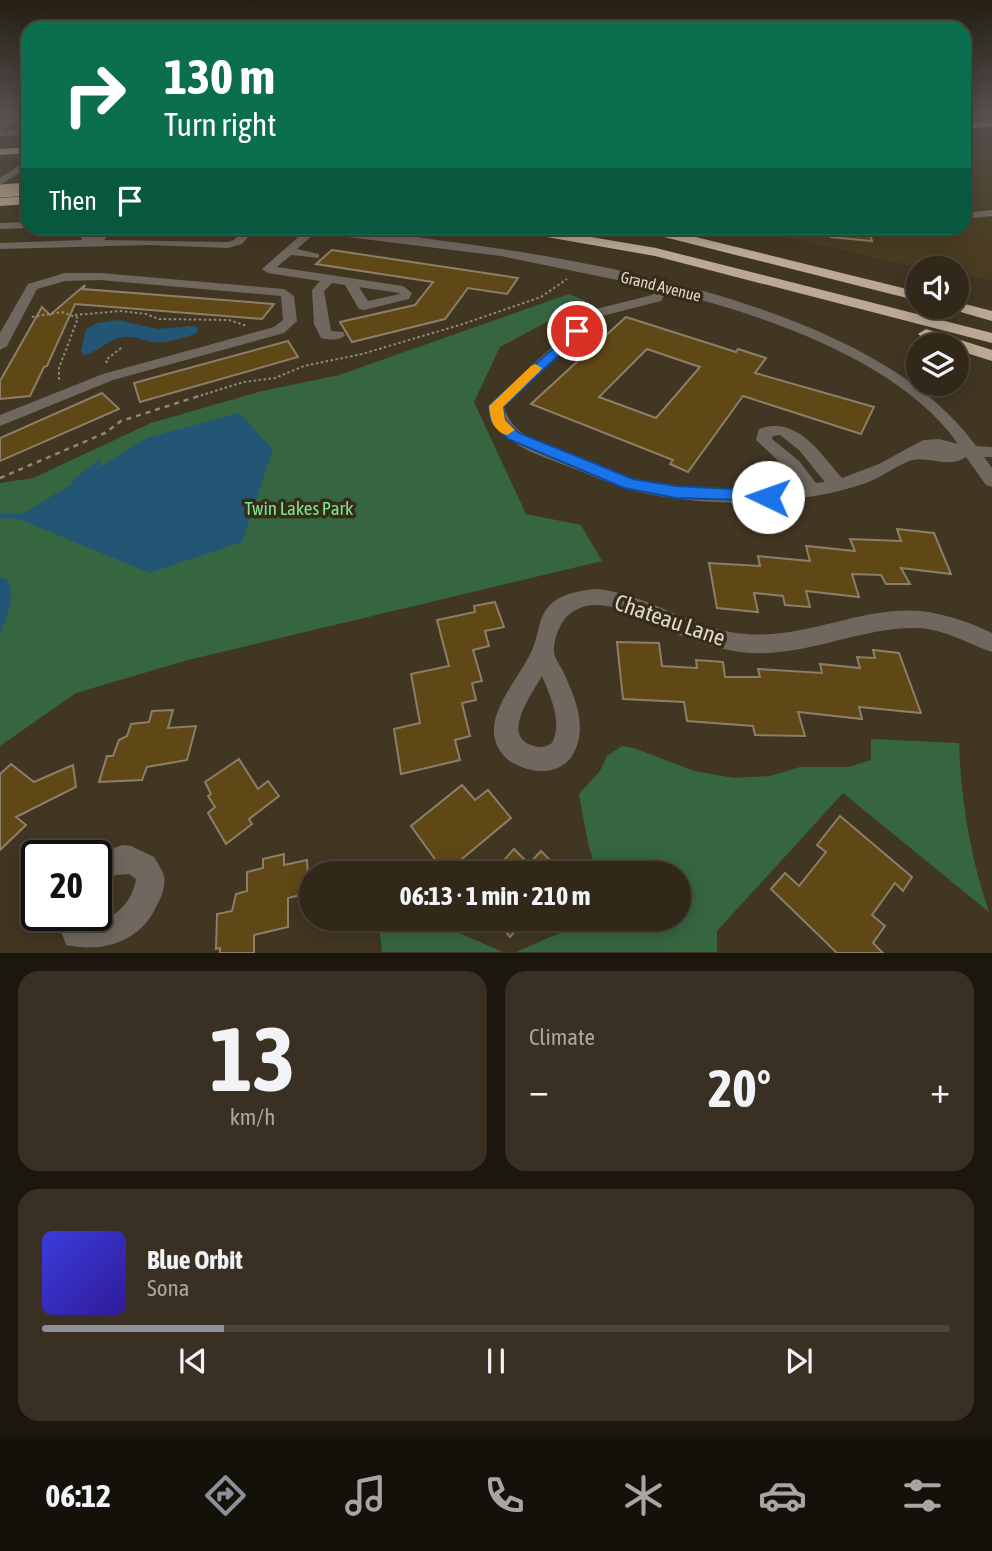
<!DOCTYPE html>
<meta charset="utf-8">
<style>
:root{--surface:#31281a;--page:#393023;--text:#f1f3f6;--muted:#a8a6a2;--line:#4c4439;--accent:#8c9099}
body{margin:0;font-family:"Asap Condensed",sans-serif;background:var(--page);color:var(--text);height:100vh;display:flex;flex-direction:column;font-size:26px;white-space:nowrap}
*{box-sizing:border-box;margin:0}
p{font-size:23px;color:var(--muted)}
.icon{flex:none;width:38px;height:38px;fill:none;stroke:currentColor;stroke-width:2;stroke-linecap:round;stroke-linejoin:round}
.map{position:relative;height:953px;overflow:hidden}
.side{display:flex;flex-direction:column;gap:18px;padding:18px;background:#1b160e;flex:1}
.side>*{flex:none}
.guide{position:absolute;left:21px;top:21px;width:950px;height:214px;border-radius:21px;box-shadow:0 4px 18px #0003,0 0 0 2px var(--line);background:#0b6e4f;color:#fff;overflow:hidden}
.fabs{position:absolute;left:906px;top:256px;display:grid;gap:14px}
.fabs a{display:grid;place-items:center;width:63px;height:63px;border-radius:50%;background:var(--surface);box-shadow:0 4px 18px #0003,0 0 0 2px var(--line);font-size:35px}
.speed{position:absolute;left:21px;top:840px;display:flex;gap:14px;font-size:35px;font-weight:700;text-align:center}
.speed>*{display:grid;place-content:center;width:91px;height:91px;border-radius:50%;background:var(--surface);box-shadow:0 4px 18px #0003,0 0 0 2px var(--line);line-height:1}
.speed .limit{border:4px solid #111;border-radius:10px;background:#fff;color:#111}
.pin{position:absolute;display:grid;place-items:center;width:60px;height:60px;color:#fff;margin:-30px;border:4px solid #fff;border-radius:50%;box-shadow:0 2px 7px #0007}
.me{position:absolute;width:77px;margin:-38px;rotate:273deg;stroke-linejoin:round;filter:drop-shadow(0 0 5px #0008)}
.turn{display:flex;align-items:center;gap:24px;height:147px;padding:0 28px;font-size:32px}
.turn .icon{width:91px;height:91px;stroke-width:2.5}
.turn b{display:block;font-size:49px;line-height:60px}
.then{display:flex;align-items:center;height:66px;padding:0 28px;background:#0003;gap:14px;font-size:26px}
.big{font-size:52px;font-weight:700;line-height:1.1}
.side .card{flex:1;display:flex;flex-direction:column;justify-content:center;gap:10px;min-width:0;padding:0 24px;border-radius:21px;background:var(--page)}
.side .dial{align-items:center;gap:0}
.dial b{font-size:91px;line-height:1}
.song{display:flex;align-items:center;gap:21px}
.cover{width:84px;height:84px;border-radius:10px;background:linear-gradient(135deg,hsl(240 70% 55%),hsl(250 70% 35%))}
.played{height:7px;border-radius:4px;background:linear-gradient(90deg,var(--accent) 20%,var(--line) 20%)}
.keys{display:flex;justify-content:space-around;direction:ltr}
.heat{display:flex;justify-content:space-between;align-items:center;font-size:38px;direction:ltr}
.side .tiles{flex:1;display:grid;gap:18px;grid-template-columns:1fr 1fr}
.card:last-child{grid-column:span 2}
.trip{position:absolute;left:299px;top:861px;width:392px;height:70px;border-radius:35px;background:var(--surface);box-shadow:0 4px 18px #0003,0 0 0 2px var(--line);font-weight:700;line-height:70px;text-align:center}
.dock{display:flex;height:112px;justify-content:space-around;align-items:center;background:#14100a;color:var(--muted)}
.dock .icon{width:49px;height:49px}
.dock .selected{color:var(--accent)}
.dock b{font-size:32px;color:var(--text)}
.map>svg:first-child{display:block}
</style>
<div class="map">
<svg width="992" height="953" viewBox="0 0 992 953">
<rect width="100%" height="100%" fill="#413622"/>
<polygon fill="#4a3c21" points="992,145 992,280 957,274 957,268 922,268 743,228 964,228 964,149"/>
<g fill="#356640">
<polygon points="569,294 586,301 500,347 474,402 526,514 581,525 602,561 188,660 76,693 0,746 0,483 33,478 151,423 262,391 339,375"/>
<path d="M871,739L959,743C961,801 970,856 989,912L843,793L717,931V952H516L571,928L583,919H679V873H597L588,843L579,794L600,771L607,756L622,746L634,748L694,771L734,778L770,776L800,767H848L871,760Z"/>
<polygon points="378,919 435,919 457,932 503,952 382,952"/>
</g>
<g fill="#235674">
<path d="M118,320L158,329L193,326L198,328L197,333C184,338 166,344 152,342C140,340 132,334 119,338C106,341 97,353 83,355L81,351L86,329L97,323Z"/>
<polygon points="239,413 273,449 242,542 150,573 16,518 147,438"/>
<polygon points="0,577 9,581 12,600 0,636"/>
</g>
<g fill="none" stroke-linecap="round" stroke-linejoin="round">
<g stroke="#235674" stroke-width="5">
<polyline points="74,482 99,463"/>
<polyline points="0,516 22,516"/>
</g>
</g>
<g fill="#604816" stroke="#8c7f69" stroke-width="2" fill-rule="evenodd">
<polygon points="832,228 868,228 872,241 831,237"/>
<polygon points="332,250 518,278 507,294 468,288 445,319 352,342 340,322 415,305 433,282 316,264"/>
<polygon points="85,285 83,289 274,304 262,319 75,304 47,366 44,367 30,396 0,399 0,381 42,307 50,315"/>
<path d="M626,317L736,352L738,349L766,358L755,373L874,407L861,434L743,396L688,472L670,464L673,460L531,404ZM647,349L700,367L656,418L599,397Z"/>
<polygon points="288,341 298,357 140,402 134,383"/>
<polygon points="102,393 119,409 0,461 0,438"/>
<polygon points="897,529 934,533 951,574 901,568 910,584 886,584 881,575 852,574 859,597 806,591 810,607 785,605 783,596 754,593 758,612 717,608 709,563 760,566 758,556 810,561 806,546 855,551 850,539 901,541"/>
<polygon points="495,602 504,627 485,631 489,646 473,650 482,681 472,683 476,700 462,703 470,736 455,740 460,760 401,774 394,729 420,723 411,674 449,666 437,620 475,612 474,606"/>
<polygon points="617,642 659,643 662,666 697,668 696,660 723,662 725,677 760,677 758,669 822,673 820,664 860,668 857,657 875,658 873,650 899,653 921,713 859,707 862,719 798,712 805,736 755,735 753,726 687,721 684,702 623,699"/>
<polygon points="173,710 168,728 196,726 187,760 147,767 142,780 99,782 107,756 113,756 119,740 127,736 131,724 149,722 152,711"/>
<polygon points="239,759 258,789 268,781 279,796 249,819 252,824 226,844 208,813 215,807 208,796 211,794 205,782"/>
<polygon points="11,764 34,782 73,765 76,787 16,817 26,825 0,850 0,774"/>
<polygon points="462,785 475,800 488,790 511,818 445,873 411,826"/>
<polygon points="840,816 912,877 903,891 895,883 872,915 885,926 873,943 883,953 837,953 771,889 785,873 799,886 826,852 817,845"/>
<polygon points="514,849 529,864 541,851 563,873 492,873"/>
<polygon points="284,854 284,865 307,860 309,893 288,898 288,927 254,935 254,953 220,953 220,948 216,949 217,914 232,911 236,894 247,891 247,872 263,868 263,859"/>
<polygon points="495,919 526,919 510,937"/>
</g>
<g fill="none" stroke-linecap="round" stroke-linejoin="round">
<g stroke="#908878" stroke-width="2" stroke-dasharray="2.5 2.5" stroke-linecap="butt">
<polyline points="75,315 121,311 146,314 159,319 229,320 247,326"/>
<polyline points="32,317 62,312 78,318 59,368 59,381"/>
<polyline points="107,363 106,360 121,348"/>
<polyline points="196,397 244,382 275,378 304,366 362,354 463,324 541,297 567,279"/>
</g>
<polyline stroke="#908878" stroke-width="2.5" stroke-dasharray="5 5" stroke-linecap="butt" points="0,478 105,433 121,421 202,395"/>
<g fill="#70685f" fill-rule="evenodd">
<polygon points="11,116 15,119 3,131 28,131 28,135 0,136 0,125 6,120 0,121 0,117"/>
<polygon points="28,160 28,167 0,185 0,178"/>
<polygon points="992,210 992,216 964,219 964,213"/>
<polygon points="28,222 28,228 31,228 0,229 0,223"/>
<polygon points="89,228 100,228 92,237 103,228 113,228 104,240 227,242 234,240 246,228 256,228 242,244 228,248 149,245 0,249 0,243 82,240 81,237"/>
<path d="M282,228C335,223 392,234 445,241C603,262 879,309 976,446L992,447V457H984L992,468V487L986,485L966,457C948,470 927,454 909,461C894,467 882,477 866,483C800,506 708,508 639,492C612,485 586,473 559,463C529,451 497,442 488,406L592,310L652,295L656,288L501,256L315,233L297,249L319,254V258L291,255L277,267L403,286L412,293L409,299L364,310L359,309L345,285L332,283L324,291L331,331L343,332L345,335C340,341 328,340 321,338L314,324L312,290L320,281L268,273L262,269L303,233ZM359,287L399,293L400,294L368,301ZM667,291C761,314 901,361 958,444L939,439L923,440L879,464L842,478C820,453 797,415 759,429L756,440L787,469L799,486C747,492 688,492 637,480C613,473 589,462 566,453C541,443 512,436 504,407L602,316L661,301ZM780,435L799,450L825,482L816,483L799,461L772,439L773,436Z"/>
<polygon points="65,273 100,273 284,289 294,296 297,321 284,333 113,380 0,426 0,415 103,374 274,327 283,320 281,296 100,280 65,281 37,289 7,346 0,350 0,333 28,284"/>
<path d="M598,589C650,595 693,630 746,634C806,639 862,606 921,611C946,614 969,622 992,633V652C966,643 945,629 917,628C855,627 798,662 734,651C710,647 686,638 664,629C636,618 604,594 574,611C561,618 554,637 554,651C554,657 560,666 563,671C575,698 589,728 572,756C566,766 552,772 540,771C530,771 513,765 506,758C472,725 519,681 532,650C539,635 538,618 549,606C561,593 582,590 598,589ZM542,676C550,695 563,723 552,743C545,748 539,748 531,745C501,735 533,692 542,676Z"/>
<path d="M122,845L131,846L154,857C158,863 162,870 164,876C166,887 161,898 156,907C140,942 102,953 66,945L56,915H86L88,920C112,924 133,902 136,879L129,874L116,875L96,885V856H94Z"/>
</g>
<g fill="#bba994" fill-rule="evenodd">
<polygon points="992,120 992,126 964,129 964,123"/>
<polygon points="28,147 28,153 0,155 0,149"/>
<polygon points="28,196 28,204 0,206 0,198"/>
<polygon points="512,228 538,228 656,248 992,333 992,343 655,256 518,232"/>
<polygon points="639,228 659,228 919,292 919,301 640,231"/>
<polygon points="957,302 992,311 992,321 950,309 947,306 957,306"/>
<path d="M926,329L992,350V361L957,350V345C944,345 928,344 918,334Z"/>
</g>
<polyline stroke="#bba994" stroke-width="10" points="13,190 28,189"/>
<polyline stroke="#bba994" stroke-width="13" points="0,191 28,189"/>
</g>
<linearGradient id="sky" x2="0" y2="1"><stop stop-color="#241e13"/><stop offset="0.46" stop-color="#54524f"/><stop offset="1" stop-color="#54524f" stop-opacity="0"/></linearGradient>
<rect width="992" height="250" fill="url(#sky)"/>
<polygon fill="#1a73e8" stroke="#114b97" stroke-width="2" points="577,327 583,331 582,334 503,407 505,420 519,433 633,479 676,486 768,491 774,493 776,497 774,501 676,498 624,488 508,439 491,421 489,406"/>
<path fill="#f59e0b" d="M535,364L542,368L540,371L503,407L505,420L515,430L507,435C493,431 490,419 489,406L531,366Z"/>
<g text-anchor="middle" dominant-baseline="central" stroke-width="7" stroke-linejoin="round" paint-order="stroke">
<g font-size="16" fill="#ded8cc" stroke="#372c18">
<text transform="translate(661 286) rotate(14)">Grand Avenue</text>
</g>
<g font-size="19" fill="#79e592" stroke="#372c18">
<text x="299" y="508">Twin Lakes Park</text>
</g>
<g font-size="23" fill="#ded8cc" stroke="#372c18">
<text transform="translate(670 620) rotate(19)">Chateau Lane</text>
</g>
</g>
</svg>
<div class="fabs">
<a><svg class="icon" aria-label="sound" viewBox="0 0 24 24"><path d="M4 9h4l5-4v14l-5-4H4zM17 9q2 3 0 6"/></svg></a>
<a><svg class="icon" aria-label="layers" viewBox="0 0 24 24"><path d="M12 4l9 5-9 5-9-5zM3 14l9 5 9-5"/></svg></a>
</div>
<div class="speed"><div class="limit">20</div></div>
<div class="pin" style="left:577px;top:331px;background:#d93025"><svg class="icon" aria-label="arrive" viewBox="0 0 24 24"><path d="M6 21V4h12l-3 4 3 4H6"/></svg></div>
<svg class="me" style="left:768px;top:497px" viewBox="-20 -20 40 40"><circle r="19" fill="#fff"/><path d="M0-13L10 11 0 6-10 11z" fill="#1a73e8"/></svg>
<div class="trip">06:13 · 1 min · 210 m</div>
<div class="guide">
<div class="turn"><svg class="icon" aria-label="right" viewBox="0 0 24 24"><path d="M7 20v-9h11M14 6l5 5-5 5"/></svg><div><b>130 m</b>Turn right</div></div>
<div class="then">Then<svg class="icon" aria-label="arrive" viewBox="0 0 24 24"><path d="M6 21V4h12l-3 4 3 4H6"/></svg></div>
</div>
</div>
<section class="side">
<div class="tiles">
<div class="card dial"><b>13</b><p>km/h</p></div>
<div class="card"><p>Climate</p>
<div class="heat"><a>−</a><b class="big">20°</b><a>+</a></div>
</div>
<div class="card">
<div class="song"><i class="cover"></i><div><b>Blue Orbit</b><p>Sona</p></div></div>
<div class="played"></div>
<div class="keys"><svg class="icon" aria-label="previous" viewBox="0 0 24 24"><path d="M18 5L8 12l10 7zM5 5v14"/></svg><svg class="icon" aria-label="pause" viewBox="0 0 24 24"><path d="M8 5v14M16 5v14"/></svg><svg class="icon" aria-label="next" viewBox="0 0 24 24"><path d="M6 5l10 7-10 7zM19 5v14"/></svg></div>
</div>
</div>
</section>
<nav class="dock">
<b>06:12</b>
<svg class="icon selected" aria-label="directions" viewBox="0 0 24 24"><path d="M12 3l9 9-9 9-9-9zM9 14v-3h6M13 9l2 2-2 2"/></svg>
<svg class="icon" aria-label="music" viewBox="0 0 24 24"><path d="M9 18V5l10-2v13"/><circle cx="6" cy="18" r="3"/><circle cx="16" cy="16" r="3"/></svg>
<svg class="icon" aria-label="phone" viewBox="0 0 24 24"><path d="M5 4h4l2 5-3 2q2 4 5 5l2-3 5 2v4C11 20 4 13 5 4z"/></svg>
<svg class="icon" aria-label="climate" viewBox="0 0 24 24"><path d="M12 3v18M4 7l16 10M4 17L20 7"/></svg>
<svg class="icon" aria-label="car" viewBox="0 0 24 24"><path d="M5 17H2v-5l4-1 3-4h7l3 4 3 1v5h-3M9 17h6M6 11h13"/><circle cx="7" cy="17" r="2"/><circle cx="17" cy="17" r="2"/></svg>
<svg class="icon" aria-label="filters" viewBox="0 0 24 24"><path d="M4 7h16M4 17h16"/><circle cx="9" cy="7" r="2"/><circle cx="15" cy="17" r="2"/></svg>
</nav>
